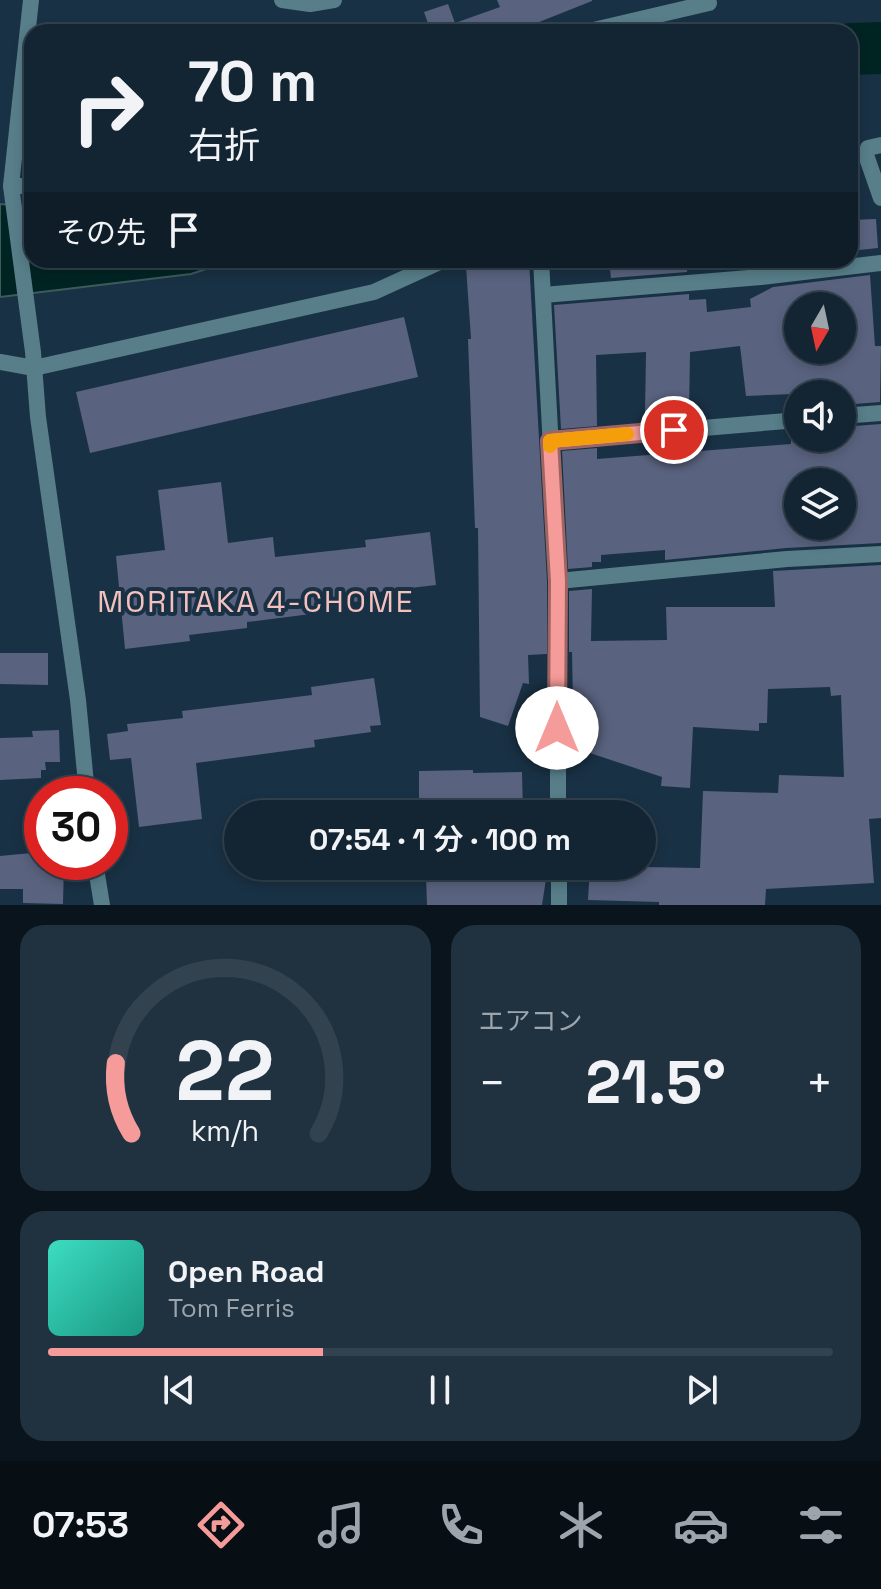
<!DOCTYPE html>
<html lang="ja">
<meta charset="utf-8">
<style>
:root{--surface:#132533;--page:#20313f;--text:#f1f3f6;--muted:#9da5ac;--line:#32424e;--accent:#f59b99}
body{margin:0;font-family:"Space Grotesk","Noto Sans JP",sans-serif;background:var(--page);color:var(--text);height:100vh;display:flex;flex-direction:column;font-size:30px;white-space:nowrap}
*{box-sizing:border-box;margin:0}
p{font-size:26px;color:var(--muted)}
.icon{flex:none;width:44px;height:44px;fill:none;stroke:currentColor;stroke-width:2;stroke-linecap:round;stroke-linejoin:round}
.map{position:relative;height:905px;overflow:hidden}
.sheet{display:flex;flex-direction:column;gap:20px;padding:20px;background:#0a141c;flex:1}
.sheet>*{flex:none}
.hud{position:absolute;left:24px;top:24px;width:834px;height:244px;border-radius:24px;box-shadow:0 4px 12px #0003,0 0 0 2px var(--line);background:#132533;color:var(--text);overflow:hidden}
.needle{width:52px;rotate:189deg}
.buttons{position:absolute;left:784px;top:292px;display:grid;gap:16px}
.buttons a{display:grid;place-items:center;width:72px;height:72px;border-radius:50%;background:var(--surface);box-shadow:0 4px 12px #0003,0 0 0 2px var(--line);font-size:40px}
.speed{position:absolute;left:24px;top:776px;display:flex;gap:16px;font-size:40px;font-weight:700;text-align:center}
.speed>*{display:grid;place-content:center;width:104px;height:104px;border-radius:50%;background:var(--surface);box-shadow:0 4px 12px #0003,0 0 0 2px var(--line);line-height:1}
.speed .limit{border:12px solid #d22;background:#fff;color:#111}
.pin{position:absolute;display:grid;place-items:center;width:68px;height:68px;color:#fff;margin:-34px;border:4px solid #fff;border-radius:50%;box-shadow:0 2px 8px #0007}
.me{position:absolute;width:88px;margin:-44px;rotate:0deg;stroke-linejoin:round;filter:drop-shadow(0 0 6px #0008)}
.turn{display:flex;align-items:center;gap:28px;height:168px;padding:0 32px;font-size:36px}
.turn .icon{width:104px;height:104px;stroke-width:2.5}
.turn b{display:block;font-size:56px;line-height:68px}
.then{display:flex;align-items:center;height:76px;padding:0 32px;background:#0003;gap:16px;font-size:30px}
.big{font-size:60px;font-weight:600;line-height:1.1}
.sheet .widget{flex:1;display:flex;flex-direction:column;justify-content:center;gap:12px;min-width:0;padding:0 28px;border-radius:24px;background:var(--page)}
.sheet .dial{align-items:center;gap:0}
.dial svg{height:208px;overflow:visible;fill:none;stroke:var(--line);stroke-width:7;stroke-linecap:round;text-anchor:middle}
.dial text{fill:var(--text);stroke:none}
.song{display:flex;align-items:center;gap:24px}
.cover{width:96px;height:96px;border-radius:12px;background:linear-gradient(135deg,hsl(170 70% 55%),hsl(170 70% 35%))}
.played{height:8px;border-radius:4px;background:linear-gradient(90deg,var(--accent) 35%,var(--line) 35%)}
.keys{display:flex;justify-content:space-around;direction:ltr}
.heat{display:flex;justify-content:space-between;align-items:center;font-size:44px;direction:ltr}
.sheet .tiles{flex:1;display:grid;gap:20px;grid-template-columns:1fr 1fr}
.widget:last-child{grid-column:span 2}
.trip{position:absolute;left:224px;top:800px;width:432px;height:80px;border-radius:40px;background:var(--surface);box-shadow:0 4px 12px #0003,0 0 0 2px var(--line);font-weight:600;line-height:80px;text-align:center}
.tabs{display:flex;height:128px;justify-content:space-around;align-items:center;background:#080f14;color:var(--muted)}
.tabs .icon{width:56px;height:56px}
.tabs .active{color:var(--accent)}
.tabs b{font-size:36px;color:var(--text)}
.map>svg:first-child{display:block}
</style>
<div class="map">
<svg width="881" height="905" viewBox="0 0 881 905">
<rect width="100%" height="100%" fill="#193144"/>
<polygon fill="#002422" stroke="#3d5a5c" stroke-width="2" points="0,204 32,207 32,260 234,260 191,274 0,297"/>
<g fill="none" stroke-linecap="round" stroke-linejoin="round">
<polyline stroke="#002422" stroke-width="52" points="850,49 881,48"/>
</g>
<g fill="#59627e" fill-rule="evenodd">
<polygon points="497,0 592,0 592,1 514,32 431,32 424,12 448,4 455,23 500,7"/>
<polygon points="876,219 878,248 850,251 850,220"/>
<polygon points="474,260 529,260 547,581 547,654 528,655 529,684 523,683 508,726 480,717 478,528 475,528 468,339 471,339 466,266 476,265"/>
<polygon points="609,260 686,260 687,272 611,278"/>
<path d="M870,275L875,346H881L880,402L842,405V392L746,396L740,346L690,352L689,413H645L646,352L596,355L597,426L561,429L554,305L689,294V300L706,299L707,312L751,307L750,299L773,287ZM798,306H842V350H798Z"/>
<polygon points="404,317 418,377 90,453 76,392"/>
<path d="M881,424V543L786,548L665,560V550L601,555V562H592V567L568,569L562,451L597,448V459L791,444V438H842V427ZM798,482H842V526H798Z"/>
<polygon points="221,482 228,543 273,537 275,557 366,547 365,540 430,532 436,585 377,592 378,599 318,606 319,613 247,622 247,628 189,635 190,641 125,649 116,556 165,550 158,490"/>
<polygon points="881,565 881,818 869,819 874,883 766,889 765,905 659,905 659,902 588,900 590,866 700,868 703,791 778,793 779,775 844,777 841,695 831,696 830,687 768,689 767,723 759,723 759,731 693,727 690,788 661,786 662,777 584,751 586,706 573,706 572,652 569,652 569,591 592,589 591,641 667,640 666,607 775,607 773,571"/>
<polygon points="0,653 48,653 48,685 0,684"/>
<polygon points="374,678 381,725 370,726 371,732 314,740 315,747 196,763 202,819 139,827 131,758 110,760 107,734 128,731 127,724 183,718 182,711 312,695 311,687"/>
<polygon points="59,730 60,762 45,762 46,770 41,770 41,778 0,780 0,738 33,737 32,731"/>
<polygon points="473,770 473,773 522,772 523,812 419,814 419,771"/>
<polygon points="42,852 42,862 64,862 63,904 23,903 23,889 0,889 0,856"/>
<polygon points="494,866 548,866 542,905 427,905 426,875 493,873"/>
</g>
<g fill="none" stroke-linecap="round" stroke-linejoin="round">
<g stroke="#577e89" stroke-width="16">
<polyline points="31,0 11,186 33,352 38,417 78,700 87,794"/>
<polyline points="282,0 310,4 334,0"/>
<polyline points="585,32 709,3"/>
<polyline points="881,145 868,148 866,155 881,198"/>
<polyline points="11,186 32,186"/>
<polyline points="541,260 558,581 558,814"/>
<polyline points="543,295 761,277 881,263"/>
<polyline points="0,362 34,368 374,292 444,260"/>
<polyline points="842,416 881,413"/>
<polyline points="550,441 798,420"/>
<polyline points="558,581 787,559 881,554"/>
<polyline points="95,862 102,905"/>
<polyline points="559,866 559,905"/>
</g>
</g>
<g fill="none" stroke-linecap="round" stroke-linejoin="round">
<defs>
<polyline id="route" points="557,728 558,581 550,441 674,430"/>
</defs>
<use href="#route" stroke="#9f6563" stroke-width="20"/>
<use href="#route" stroke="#f59b99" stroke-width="14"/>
<polyline stroke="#f59e0b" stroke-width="14" points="550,446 550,441 627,434"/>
</g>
<g text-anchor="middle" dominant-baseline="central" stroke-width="8" stroke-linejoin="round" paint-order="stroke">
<g font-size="30" letter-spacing="2" fill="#f5c1be" stroke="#193144">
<text x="256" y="601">MORITAKA 4-CHOME</text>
</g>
</g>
</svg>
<div class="buttons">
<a><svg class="needle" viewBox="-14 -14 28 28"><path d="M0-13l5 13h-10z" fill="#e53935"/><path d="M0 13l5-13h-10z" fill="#9da5ac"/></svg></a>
<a><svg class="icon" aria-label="sound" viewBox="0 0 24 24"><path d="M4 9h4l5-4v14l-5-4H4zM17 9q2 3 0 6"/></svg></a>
<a><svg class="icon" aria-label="layers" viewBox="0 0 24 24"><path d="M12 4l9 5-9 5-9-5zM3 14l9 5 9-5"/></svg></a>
</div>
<div class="speed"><div class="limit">30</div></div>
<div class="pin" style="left:674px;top:430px;background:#d93025"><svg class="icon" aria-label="arrive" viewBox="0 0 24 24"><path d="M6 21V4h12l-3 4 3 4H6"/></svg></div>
<svg class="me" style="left:557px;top:728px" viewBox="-20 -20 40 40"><circle r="19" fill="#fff"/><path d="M0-13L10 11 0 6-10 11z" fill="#f59b99"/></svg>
<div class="trip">07:54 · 1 分 · 100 m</div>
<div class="hud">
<div class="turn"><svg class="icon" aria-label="right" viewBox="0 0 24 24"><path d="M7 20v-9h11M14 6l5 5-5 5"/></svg><div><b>70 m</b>右折</div></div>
<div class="then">その先<svg class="icon" aria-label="arrive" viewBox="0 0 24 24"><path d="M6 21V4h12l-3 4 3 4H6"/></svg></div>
</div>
</div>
<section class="sheet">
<div class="tiles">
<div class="widget dial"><svg viewBox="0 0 100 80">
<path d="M14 69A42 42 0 1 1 86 69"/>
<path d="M14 69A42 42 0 0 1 8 42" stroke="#f59b99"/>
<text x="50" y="56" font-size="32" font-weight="700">22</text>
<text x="50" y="72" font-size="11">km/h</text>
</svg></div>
<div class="widget"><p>エアコン</p>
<div class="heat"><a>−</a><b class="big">21.5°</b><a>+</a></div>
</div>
<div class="widget">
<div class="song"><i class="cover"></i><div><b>Open Road</b><p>Tom Ferris</p></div></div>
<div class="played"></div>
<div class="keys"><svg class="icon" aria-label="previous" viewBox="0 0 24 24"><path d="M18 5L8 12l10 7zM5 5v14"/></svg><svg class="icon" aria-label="pause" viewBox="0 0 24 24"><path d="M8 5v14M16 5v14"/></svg><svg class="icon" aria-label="next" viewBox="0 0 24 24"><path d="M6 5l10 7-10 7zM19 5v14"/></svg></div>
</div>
</div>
</section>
<nav class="tabs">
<b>07:53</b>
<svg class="icon active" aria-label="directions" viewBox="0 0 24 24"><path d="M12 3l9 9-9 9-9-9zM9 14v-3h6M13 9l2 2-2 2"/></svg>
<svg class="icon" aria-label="music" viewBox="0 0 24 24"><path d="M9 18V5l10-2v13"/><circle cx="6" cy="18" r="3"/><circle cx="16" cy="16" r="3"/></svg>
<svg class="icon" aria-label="phone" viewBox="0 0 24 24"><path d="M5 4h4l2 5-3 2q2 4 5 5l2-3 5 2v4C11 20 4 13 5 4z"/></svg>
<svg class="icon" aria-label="climate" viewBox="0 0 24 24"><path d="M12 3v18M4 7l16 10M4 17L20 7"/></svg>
<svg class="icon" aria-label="car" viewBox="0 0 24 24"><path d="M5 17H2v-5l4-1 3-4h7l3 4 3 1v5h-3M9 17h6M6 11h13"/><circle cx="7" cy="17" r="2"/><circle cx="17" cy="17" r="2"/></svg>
<svg class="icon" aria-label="filters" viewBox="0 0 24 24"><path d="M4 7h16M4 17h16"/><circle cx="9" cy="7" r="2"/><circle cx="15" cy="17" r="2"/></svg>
</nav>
